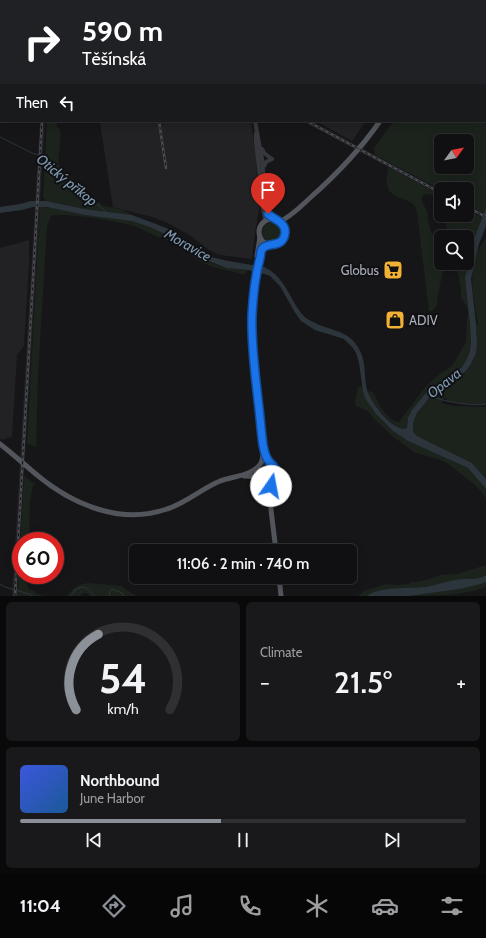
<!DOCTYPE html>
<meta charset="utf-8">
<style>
:root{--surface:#101012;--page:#19191b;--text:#f1f3f6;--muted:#9c9d9f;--line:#303032;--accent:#8c9099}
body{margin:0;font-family:Cabin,sans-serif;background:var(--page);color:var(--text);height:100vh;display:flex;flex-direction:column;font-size:15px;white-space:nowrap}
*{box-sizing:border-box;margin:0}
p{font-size:13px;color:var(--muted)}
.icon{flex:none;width:22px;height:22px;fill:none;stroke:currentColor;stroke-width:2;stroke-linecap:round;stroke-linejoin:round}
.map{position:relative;height:596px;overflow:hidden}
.panel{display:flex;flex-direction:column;gap:6px;padding:6px;background:#09090a;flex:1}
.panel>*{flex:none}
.banner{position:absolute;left:0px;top:0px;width:486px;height:122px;box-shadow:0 2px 10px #0003,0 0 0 1px var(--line);background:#202124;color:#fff;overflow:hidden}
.needle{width:26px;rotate:57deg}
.buttons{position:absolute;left:434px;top:134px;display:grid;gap:8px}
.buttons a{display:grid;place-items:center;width:40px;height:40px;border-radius:6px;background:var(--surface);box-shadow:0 2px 10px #0003,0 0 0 1px var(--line);font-size:20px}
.speed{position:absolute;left:12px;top:532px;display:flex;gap:8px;font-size:20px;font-weight:700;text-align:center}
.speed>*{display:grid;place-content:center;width:52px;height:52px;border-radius:50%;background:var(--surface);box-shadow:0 2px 10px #0003,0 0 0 1px var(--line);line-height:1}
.speed .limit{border:6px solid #d22;background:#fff;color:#111}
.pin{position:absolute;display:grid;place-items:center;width:34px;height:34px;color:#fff;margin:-41px -17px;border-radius:50% 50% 50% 0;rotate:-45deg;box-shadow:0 0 4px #0007}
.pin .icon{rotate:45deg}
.me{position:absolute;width:44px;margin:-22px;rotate:12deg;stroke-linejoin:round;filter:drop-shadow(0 0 3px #0008)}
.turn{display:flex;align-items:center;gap:14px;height:84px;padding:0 16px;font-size:18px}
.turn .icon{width:52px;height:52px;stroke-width:2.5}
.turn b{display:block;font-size:28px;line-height:34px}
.then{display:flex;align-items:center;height:38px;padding:0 16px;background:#0003;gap:8px;font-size:15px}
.big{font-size:30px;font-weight:600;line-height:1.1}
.panel .card{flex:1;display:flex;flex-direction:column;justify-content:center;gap:6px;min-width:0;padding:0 14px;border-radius:6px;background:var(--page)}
.panel .dial{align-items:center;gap:0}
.dial svg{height:104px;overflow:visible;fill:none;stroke:var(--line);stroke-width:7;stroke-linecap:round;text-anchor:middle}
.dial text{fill:var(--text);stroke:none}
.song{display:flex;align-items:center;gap:12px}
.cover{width:48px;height:48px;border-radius:6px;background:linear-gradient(135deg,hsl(230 70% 55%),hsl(210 70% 35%))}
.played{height:4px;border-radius:2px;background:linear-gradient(90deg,var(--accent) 45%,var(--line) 45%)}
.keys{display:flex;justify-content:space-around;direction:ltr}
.heat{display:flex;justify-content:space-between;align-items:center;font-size:22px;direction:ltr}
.panel .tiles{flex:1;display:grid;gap:6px;grid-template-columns:1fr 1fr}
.card:last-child{grid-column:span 2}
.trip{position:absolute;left:129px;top:544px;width:228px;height:40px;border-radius:6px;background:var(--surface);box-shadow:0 2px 10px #0003,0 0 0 1px var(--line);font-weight:600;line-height:40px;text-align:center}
.tab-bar{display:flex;height:64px;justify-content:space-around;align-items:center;background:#060607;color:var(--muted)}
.tab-bar .icon{width:28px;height:28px}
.tab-bar .active{color:var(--accent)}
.tab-bar b{font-size:18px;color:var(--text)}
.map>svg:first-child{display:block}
</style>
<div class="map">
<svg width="486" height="596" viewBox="0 0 486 596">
<rect width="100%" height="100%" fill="#161618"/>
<g fill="#222225">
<polygon points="40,121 45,121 17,587 17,596 12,596"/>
<polygon points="110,121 251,121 256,157 259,209 255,233 252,259 220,255 209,250 191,236 170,224 152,217 113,207 100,123"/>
<polygon points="302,121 311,121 441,191 441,195"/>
<polygon points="315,121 366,121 352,141"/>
<polygon points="29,240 29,264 24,346 17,355 12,437 2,440 0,438 0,248"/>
</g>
<g fill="#1c231d" fill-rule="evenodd">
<path d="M485,117L486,118V208L465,278L470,325L471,342L470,351L466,362L462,367L450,377L435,385L408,418L407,428C404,429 404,430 401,429C393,426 378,410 373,403C371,399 369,395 368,391L373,392C377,401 388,422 399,422L425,387L440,374L452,366L466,342L467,317L469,310L461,298V289L456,263H467V237H450L443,215H467V209L479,216L481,213L467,205V189H441V190L375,155L374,148L394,121H485ZM441,141H467V167H441Z"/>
<path d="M47,121H56L57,127L60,129C62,142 57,155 59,167L98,202L104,206L121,209L132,215L85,209L46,201L43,197Z"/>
<path d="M388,167L441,195V207L439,199C433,196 428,191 422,196C421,204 426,207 428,214C428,218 428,221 429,224C430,231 434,241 441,243V263H443V270L437,299V305L433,311H429L417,212C416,210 416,208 415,206C407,196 388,200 387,183C386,178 388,172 388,167Z"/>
<path d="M40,207C55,207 70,212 85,215C100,217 116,217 131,220C143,223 155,229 165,234C178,240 186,250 198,257C213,266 231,268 248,270L243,275L242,274L213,267L201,262L175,244L131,225L95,218L66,215H53L51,216L47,226L38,376L36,447L27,443Z"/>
<circle cx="272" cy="232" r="10"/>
<path d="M486,238V405C473,406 460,403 447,401L446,397L441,403L453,406L486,407V479L472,463L417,436L413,432C412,421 416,415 422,407C427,401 432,395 438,391C449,383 464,378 471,364C478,352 477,338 476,324L479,325L478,323C472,294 466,263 486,238Z"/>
<polygon points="362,386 363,391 376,414 393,431 408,441 468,468 486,489 486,499 480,490 474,484 447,463 438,459 423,455 414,452 391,435 374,419 368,411 356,406 355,403 358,387"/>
<path d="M263,463C270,463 272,467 274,472C272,478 270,481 263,479L259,476V470Z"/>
<polygon points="24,476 35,484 33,486 30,501 29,541 21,541 21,575 27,575 26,582 29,589 43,596 17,596"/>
<polygon points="486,565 486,575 479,579 462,579 424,587 370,594 367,596 358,596 364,591 386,584 397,585 408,584 414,581 415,582 426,580 441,575 457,574"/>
<path d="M486,582V587C461,596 435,596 409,596L460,589L481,584Z"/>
<path d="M88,583L120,586L123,587L136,596H90L87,593H83L80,596H67C74,587 77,585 88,583Z"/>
</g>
<g fill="#2c353c">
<path d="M31,201H46L85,209L132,215L169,229L211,257L228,261L264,267C280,274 287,290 295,304C298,309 302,315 306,318C310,321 314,322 317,324C337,332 352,332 361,353C366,365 364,378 367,390C371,403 390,427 403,429L407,428L408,418L412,410L426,393L435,385L450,377L462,367L466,361L470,351L471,342L470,325L465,278L473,242L486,208V226L479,244L471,279L476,324L477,342L476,353L471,364L466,371L453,382L439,390L430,397L417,413L414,420L413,425V432L417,436L472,463L486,479V489L468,468L408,441L393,431L376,414L365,398L363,391L359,363L356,353L353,348L344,339L315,330L301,321L294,311L280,286L270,276L265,274L248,270L227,268L206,260L198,257L176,240L167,235L150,227L132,221L85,215L47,207H33L22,210L0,213V207L20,204Z"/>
<path d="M486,575V582L481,584L460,589L409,596H367C379,586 409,589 425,587C437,585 450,580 462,579C472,579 477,580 486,575Z"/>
</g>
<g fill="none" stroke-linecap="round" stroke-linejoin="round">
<g stroke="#2c353c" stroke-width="1">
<polyline points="0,137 32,153 42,156 106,212"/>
<path d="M430,396C441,401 474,407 486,404"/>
<polyline points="0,584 5,587 29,594 33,596"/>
<path d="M71,596L75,590L81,587C87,587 91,591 94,596"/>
<polyline points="109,596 110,591 112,589 122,593 124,596"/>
</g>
<g stroke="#37383d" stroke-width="4">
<polyline points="240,0 240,1"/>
<polyline points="255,121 262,159 266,209 268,214 275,220"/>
<polyline points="256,133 256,142 261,186 262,204 265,218 264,223"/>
<polyline points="262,149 264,153 272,159"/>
<polyline points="264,166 266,162 272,159"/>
</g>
<g stroke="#53555c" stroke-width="5">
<polyline points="439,1 439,0"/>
<circle cx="272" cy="232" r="13"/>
<path d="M279,222C292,216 301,206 311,197C337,174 360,150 380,121"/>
<polyline points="269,245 263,249 261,253 258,263 252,308 251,334 254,367 263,446 267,459 274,467 276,472 275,476 271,483 271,510 276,551"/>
<polyline points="257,256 260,237"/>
<path d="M0,444C13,454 25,465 37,475C73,505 121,525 167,509C186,503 201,489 220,481C234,476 253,476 261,463C263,459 263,455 263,451"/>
<path d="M244,476C264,475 265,486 268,501"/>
<polyline points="279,577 281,596"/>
</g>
<defs>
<g id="rail">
<polyline points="129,0 129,1"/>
<polyline points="49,1 49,0"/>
<polyline points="159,121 166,168"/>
<polyline points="307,121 441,193"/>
<polyline points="467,207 486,217"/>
<polyline points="15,596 42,121"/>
</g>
</defs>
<use href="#rail" stroke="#4a4c52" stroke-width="2.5"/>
<use href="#rail" stroke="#111113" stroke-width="1" stroke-dasharray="3" stroke-linecap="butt"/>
</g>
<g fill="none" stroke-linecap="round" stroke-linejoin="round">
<defs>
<path id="route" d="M268,214C274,220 286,222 285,233C283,249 268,241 262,249C260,252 261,255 260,258C255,276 253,296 252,315C251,344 255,372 258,400C260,415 261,431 263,445C264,450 265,456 268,460C270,464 276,466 276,472C276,477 271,481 271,486"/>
</defs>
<use href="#route" stroke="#114b97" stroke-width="10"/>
<use href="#route" stroke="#1a73e8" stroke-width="7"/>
</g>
<defs>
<symbol id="supermarket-square" viewBox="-11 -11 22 22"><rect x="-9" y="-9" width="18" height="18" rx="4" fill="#f2b134" stroke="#111113"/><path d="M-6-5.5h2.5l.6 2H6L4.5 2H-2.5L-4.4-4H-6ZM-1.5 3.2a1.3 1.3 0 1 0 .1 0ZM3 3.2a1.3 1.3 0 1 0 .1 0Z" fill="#111"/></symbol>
<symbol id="shop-square" viewBox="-11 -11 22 22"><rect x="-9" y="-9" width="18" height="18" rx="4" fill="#f2b134" stroke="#111113"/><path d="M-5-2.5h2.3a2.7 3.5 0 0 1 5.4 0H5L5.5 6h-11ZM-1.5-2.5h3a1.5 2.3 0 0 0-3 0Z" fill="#111"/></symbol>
</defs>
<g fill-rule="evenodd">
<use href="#supermarket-square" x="382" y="259" width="22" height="22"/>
<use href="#shop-square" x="384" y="309" width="22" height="22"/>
</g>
<g text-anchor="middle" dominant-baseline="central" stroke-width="4" stroke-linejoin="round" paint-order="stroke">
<g font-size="13" fill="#a8adb8" stroke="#111113" text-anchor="end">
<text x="379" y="270">Globus</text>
<text x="409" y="320" text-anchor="start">ADIV</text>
</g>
<g font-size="14" font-style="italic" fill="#7f9bb3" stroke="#111113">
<text transform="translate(67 180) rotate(39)">Otický příkop</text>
<text transform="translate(188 245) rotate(30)">Moravice</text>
<text transform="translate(444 383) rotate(-38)">Opava</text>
</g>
</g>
</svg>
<div class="buttons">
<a><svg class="needle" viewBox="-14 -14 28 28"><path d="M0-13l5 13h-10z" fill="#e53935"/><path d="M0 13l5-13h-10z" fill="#9c9d9f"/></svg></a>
<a><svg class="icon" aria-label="sound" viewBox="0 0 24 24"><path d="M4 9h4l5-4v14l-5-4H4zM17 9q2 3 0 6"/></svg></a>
<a><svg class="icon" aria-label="search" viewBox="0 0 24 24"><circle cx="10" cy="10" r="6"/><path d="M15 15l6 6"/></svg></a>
</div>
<div class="speed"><div class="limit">60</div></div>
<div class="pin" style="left:268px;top:214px;background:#d93025"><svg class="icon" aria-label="arrive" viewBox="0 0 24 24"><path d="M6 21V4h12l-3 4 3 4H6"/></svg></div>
<svg class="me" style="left:271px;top:486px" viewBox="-20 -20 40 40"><circle r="19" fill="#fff"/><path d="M0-13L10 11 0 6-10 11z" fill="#1a73e8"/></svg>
<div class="trip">11:06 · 2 min · 740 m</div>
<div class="banner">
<div class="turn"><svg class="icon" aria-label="right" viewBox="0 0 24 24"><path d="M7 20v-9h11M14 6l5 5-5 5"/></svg><div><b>590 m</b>Těšínská</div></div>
<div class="then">Then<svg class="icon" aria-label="left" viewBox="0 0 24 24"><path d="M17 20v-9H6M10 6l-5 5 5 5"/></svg></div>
</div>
</div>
<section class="panel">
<div class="tiles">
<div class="card dial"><svg viewBox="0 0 100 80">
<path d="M14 69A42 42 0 1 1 86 69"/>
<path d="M14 69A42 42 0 0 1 31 11" stroke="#8c9099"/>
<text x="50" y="56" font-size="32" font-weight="700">54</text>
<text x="50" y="72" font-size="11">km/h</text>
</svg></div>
<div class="card"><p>Climate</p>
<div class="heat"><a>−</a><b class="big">21.5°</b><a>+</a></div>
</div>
<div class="card">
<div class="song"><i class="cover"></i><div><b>Northbound</b><p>June Harbor</p></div></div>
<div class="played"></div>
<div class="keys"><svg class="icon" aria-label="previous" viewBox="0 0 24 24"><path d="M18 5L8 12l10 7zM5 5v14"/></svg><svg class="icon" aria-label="pause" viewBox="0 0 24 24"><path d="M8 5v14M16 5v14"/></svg><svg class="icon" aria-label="next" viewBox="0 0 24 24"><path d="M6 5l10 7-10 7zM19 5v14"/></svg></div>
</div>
</div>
</section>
<nav class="tab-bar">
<b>11:04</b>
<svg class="icon active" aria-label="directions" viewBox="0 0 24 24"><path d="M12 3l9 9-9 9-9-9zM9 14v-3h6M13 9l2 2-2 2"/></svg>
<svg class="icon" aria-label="music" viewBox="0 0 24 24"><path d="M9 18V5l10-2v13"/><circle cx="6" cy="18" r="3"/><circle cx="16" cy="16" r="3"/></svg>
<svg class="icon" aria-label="phone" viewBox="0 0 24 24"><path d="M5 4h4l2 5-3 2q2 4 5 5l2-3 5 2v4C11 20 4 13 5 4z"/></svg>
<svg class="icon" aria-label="climate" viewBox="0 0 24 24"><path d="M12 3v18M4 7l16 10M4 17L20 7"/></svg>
<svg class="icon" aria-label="car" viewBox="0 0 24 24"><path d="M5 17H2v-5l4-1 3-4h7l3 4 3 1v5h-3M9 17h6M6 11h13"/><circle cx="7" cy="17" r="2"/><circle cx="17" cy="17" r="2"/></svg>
<svg class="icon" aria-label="filters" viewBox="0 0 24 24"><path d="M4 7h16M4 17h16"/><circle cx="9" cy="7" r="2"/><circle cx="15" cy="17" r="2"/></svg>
</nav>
